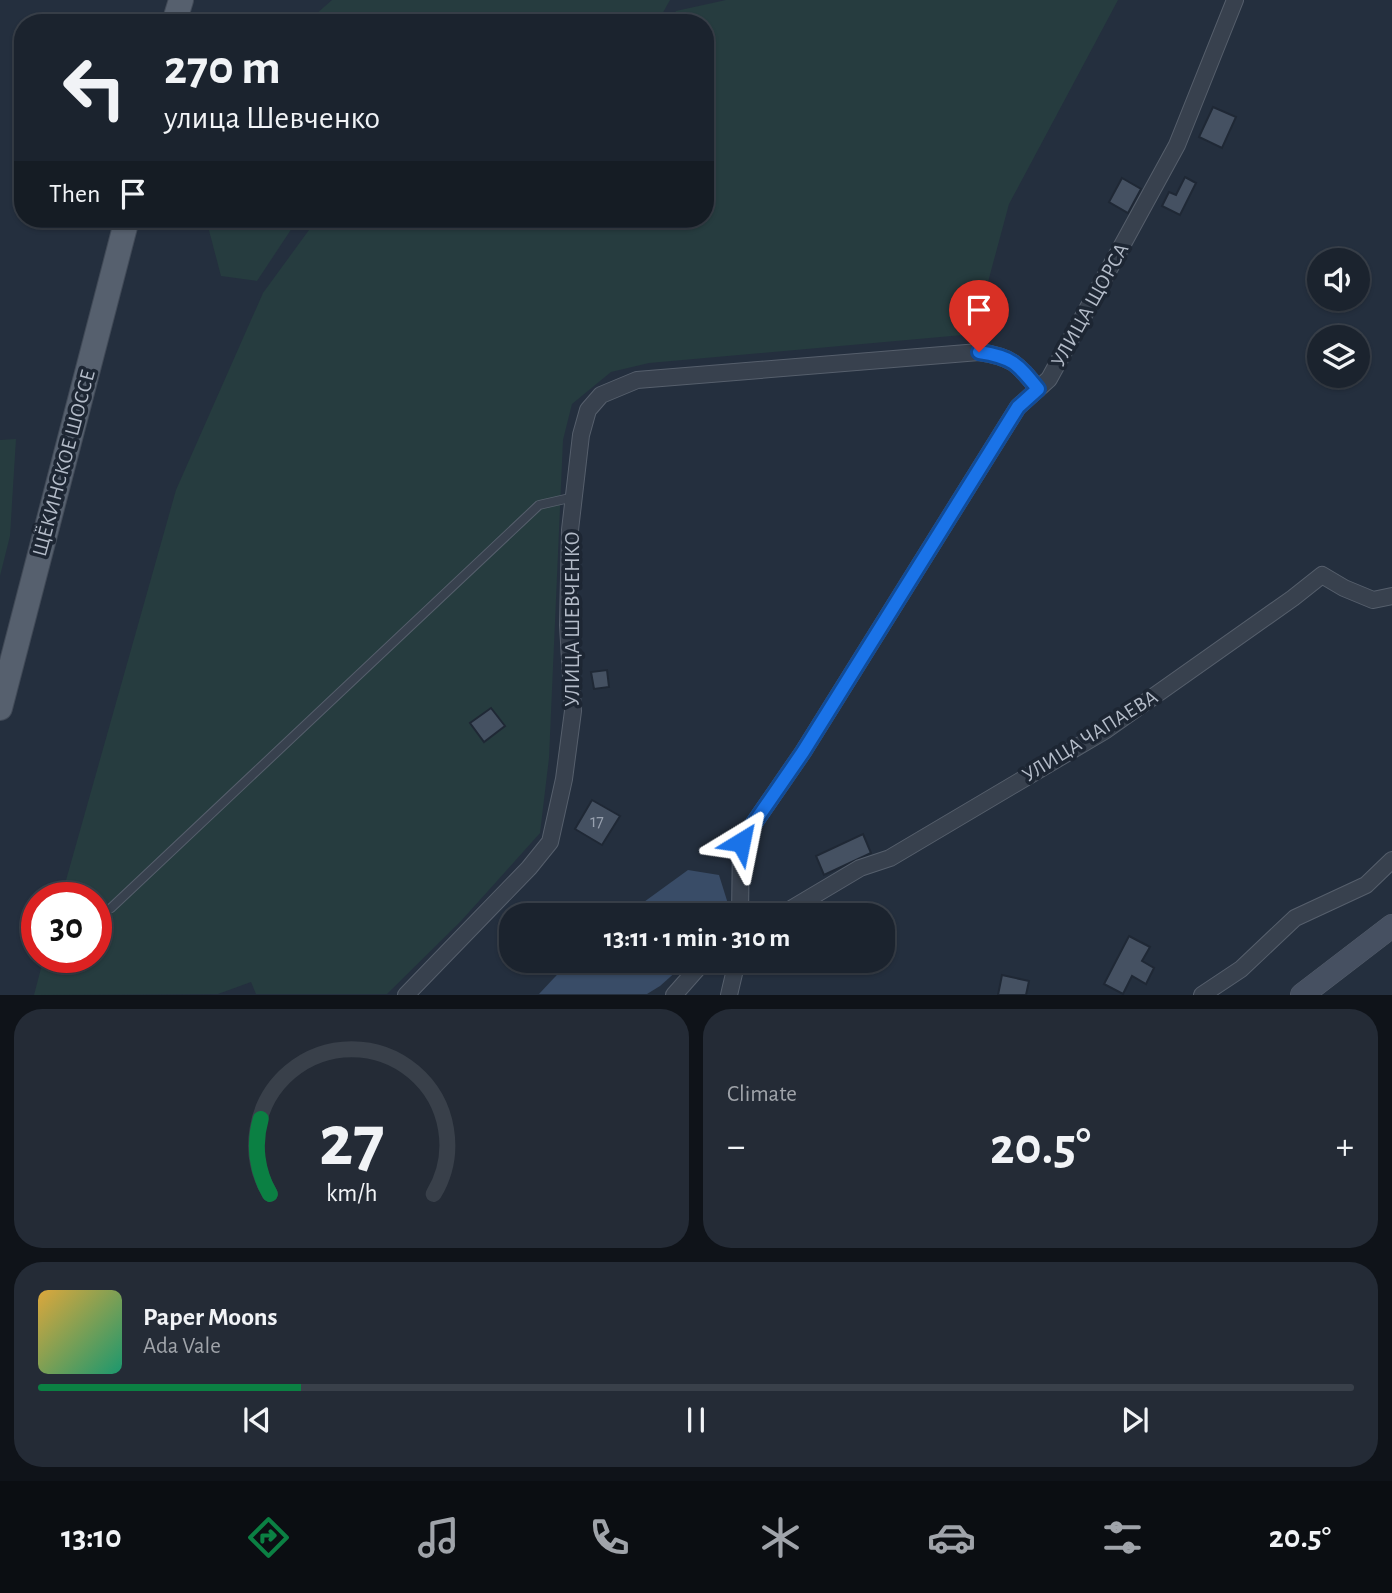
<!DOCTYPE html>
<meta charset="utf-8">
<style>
:root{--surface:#1b232e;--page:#242b36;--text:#f1f3f6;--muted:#a0a4aa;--line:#39404a;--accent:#0b8043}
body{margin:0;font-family:"Alegreya Sans",sans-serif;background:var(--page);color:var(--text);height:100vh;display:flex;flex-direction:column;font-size:26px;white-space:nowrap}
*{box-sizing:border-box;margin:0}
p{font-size:23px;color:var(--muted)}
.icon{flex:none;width:38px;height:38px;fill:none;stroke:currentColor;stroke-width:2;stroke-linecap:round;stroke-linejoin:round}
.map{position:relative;height:995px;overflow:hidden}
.sheet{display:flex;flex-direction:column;gap:14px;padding:14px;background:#0f1319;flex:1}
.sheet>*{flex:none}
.top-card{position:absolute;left:14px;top:14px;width:700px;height:214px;border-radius:28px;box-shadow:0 2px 5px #0004,0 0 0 2px var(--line);background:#1b232e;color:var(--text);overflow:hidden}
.buttons{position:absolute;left:1307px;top:248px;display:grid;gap:14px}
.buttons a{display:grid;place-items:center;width:63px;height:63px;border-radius:50%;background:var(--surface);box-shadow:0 2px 5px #0004,0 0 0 2px var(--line);font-size:35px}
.speed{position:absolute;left:21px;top:882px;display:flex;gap:14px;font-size:35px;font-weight:700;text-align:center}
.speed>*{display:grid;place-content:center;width:91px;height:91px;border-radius:50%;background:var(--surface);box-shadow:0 2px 5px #0004,0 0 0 2px var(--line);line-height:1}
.speed .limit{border:10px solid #d22;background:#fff;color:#111}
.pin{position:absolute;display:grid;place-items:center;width:60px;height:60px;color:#fff;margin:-72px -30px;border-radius:50% 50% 50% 0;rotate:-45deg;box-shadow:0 0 7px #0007}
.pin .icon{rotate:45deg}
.me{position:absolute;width:77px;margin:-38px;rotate:35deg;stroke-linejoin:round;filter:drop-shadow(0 0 5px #0008)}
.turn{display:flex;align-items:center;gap:24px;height:147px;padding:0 35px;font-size:32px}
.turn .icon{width:91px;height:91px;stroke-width:2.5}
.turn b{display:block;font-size:49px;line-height:60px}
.then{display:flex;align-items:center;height:66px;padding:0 35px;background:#0003;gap:14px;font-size:26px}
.big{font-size:52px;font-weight:700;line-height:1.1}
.sheet .card{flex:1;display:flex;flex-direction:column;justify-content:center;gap:10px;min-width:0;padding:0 24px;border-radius:28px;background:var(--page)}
.sheet .dial{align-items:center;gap:0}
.dial svg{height:182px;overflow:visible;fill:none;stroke:var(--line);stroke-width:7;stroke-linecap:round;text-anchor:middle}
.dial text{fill:var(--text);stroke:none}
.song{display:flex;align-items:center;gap:21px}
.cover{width:84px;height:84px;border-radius:10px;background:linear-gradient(135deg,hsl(40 70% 55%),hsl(160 70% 35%))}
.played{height:7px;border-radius:4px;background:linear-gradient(90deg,var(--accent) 20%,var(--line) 20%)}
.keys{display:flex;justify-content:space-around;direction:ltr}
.heat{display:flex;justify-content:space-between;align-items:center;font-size:38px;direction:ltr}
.sheet .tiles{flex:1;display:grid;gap:14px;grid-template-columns:1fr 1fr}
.card:last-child{grid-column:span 2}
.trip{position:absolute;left:499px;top:903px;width:396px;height:70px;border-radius:28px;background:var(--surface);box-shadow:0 2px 5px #0004,0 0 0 2px var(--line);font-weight:700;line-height:70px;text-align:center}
.menu{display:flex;height:112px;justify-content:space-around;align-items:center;background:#0b0e12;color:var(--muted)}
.menu .icon{width:49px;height:49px}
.menu .current{color:var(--accent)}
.menu b{font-size:32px;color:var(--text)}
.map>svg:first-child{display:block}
</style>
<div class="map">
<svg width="1392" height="995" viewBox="0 0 1392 995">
<rect width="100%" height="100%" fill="#242f3e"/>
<g fill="#263c3f">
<polygon points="332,0 670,0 657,23 306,23"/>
<polygon points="726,0 1118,0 1009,204 974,334 649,363 611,372 572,404 563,440 549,758 540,833 461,921 387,994 256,994 251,982 218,994 34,995 44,957 96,957 96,898 61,898 176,490 263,293 317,219 705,219 705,23 669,23 676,11"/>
<polygon points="206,219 298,219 257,281 221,276"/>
<polygon points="16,439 10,536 0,576 0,440"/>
</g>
<g fill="#394c67">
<polygon points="688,870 719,875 729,907 724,915 626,915"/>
<polygon points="570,961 688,961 660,986 647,994 539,994"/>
</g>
<g fill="#455162" stroke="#1f2835" stroke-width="2">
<polygon points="1213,107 1236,117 1222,148 1199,137"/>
<polygon points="1185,177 1196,183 1180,215 1162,206 1169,192 1176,195"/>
<polygon points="1122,178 1141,189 1128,213 1109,202"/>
<polygon points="607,670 609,687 594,689 591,672"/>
<polygon points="491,708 505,726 484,742 470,723"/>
<polygon points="592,800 620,816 602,845 575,829"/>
<polygon points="863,834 871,853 824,875 816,856"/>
<polygon points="1129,936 1150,947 1142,961 1154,968 1146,984 1132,976 1123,994 1104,984"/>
<polygon points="1002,975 1029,981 1026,995 998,995"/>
</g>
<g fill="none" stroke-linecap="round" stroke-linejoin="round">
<defs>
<polyline id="service" points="111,908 539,505 574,497"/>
<g id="minor">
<polyline points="740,915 741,842 803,752 1018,407 1049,379 1177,145 1235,0"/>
<polyline points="781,915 860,868 890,858 1106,730 1293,598 1322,575 1344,588 1373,600 1392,596"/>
<path d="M406,995L529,868L550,842L564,779L573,711L568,625L570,530L581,435L588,410L601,395L637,380L979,352C1012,357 1017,363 1038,389"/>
<polyline points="674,995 704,961"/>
<polyline points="729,995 737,961"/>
<polyline points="1202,995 1241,969 1295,918 1366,885 1392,860"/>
</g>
<polyline id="secondary" points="1302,995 1392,926"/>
<g id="primary">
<polyline points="174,23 181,0"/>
<polyline points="0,708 127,219"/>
</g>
</defs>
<use href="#service" stroke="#565f6c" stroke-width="10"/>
<use href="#minor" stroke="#565f6c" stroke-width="18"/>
<use href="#secondary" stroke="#565f6c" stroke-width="24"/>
<use href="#primary" stroke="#414a57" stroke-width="26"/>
<use href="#service" stroke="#38414e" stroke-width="8"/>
<use href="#minor" stroke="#38414e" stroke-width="16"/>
<use href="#secondary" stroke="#465061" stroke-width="23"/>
<use href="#primary" stroke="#56606e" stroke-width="24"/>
</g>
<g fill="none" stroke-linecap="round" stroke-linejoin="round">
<defs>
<path id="route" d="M741,842L803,752L1018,407L1038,389C1017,363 1012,357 979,352"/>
</defs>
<use href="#route" stroke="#114b97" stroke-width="18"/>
<use href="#route" stroke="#1a73e8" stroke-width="12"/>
</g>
<g text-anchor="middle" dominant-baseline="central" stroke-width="7" stroke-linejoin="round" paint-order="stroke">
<g font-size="18" fill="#98a1af">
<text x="597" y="822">17</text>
</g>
<g font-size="21" fill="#b4bcc9" stroke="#1d2633">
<text transform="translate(1090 305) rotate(-61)">УЛИЦА ЩОРСА</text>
<text transform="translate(64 463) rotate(-75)">ЩЁКИНСКОЕ ШОССЕ</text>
<text transform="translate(572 619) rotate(-90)">УЛИЦА ШЕВЧЕНКО</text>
<text transform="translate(1090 736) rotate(-32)">УЛИЦА ЧАПАЕВА</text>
</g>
</g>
</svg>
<div class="buttons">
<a><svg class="icon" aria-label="sound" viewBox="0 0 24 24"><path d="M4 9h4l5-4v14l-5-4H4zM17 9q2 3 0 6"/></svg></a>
<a><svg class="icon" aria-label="layers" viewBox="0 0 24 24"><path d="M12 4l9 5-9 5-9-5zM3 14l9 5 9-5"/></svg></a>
</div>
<div class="speed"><div class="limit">30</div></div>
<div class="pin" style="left:979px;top:352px;background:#d93025"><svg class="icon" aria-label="arrive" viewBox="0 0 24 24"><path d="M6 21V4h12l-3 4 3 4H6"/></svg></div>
<svg class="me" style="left:741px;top:842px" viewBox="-20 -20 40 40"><path d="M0-17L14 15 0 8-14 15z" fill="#1a73e8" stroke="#fff" stroke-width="4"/></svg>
<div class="trip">13:11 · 1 min · 310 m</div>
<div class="top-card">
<div class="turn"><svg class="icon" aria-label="left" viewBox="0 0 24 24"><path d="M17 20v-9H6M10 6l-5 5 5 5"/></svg><div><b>270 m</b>улица Шевченко</div></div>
<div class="then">Then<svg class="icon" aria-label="arrive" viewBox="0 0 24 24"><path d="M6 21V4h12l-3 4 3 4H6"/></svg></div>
</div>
</div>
<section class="sheet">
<div class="tiles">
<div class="card dial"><svg viewBox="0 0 100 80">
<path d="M14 69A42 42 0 1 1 86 69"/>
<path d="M14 69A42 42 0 0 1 10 36" stroke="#0b8043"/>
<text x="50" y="56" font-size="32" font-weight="700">27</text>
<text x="50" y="72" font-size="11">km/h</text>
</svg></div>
<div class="card"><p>Climate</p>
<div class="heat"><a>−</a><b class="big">20.5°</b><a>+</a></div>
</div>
<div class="card">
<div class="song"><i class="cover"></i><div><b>Paper Moons</b><p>Ada Vale</p></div></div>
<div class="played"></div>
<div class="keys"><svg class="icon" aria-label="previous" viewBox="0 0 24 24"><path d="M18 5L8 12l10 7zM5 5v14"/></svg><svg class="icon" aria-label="pause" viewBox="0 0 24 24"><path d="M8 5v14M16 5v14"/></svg><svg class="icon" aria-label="next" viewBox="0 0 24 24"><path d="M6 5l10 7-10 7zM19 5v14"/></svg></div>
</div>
</div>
</section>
<nav class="menu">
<b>13:10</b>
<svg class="icon current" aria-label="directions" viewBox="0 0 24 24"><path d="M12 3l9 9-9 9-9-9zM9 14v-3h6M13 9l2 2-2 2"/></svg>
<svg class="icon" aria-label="music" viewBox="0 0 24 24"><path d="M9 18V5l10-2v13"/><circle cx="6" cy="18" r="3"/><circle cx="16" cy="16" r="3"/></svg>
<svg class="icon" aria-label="phone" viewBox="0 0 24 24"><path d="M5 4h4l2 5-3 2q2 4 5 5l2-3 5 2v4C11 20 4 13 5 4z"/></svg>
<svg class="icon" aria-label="climate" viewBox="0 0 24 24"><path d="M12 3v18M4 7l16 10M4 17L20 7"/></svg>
<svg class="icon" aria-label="car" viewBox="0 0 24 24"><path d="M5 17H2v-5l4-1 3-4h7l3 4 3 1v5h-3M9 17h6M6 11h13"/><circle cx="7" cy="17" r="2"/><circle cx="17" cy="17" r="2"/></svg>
<svg class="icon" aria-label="filters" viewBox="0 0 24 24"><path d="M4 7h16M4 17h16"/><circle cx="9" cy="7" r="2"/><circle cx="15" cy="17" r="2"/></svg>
<b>20.5°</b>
</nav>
